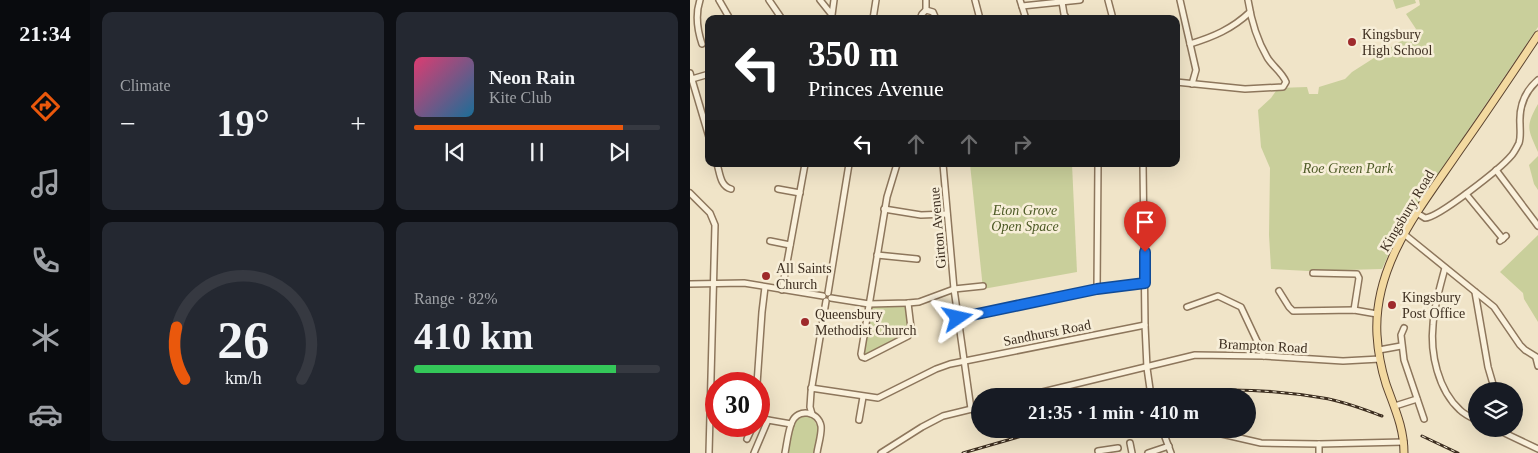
<!DOCTYPE html>
<meta charset="utf-8">
<style>
:root{--surface:#171b24;--page:#242831;--text:#f1f3f6;--muted:#9ea1a6;--line:#363941;--accent:#ea580c}
body{margin:0;font-family:Georgia,serif;background:var(--page);color:var(--text);height:100vh;display:flex;flex-direction:column;font-size:19px;white-space:nowrap}
*{box-sizing:border-box;margin:0}
p{font-size:16px;color:var(--muted)}
.icon{flex:none;width:28px;height:28px;fill:none;stroke:currentColor;stroke-width:2;stroke-linecap:round;stroke-linejoin:round}
.map{position:relative;flex:1;overflow:hidden}
.panel{display:flex;flex-direction:column;gap:12px;padding:12px;background:#0d0f14;width:600px}
.panel>*{flex:none}
.top-card{position:absolute;left:15px;top:15px;width:475px;height:152px;border-radius:10px;box-shadow:0 5px 20px #0002;background:#202124;color:#fff;overflow:hidden}
.buttons{position:absolute;left:778px;top:382px;display:grid;gap:10px}
.buttons a{display:grid;place-items:center;width:55px;height:55px;border-radius:50%;background:var(--surface);box-shadow:0 5px 20px #0002;font-size:25px}
.speed{position:absolute;left:15px;top:372px;display:flex;gap:10px;font-size:25px;font-weight:700;text-align:center}
.speed>*{display:grid;place-content:center;width:65px;height:65px;border-radius:50%;background:var(--surface);box-shadow:0 5px 20px #0002;line-height:1}
.speed .limit{border:8px solid #d22;background:#fff;color:#111}
.pin{position:absolute;display:grid;place-items:center;width:42px;height:42px;color:#fff;margin:-51px -21px;border-radius:50% 50% 50% 0;rotate:-45deg;box-shadow:0 0 5px #0007}
.pin .icon{rotate:45deg}
.me{position:absolute;width:55px;margin:-28px;rotate:79deg;stroke-linejoin:round;filter:drop-shadow(0 0 4px #0008)}
.turn{display:flex;align-items:center;gap:18px;height:105px;padding:0 20px;font-size:22px}
.turn .icon{width:65px;height:65px;stroke-width:2.5}
.turn b{display:block;font-size:35px;line-height:42px}
.lanes{display:flex;align-items:center;height:48px;padding:0 20px;background:#0003;justify-content:center;gap:25px;direction:ltr}
.lanes .off{opacity:.35}
.big{font-size:38px;font-weight:800;line-height:1.1}
.panel .card{flex:1;display:flex;flex-direction:column;justify-content:center;gap:8px;min-width:0;padding:0 18px;border-radius:10px;background:var(--page)}
.panel .dial{align-items:center;gap:0}
.dial svg{height:130px;overflow:visible;fill:none;stroke:var(--line);stroke-width:7;stroke-linecap:round;text-anchor:middle}
.dial text{fill:var(--text);stroke:none}
.song{display:flex;align-items:center;gap:15px}
.cover{width:60px;height:60px;border-radius:8px;background:linear-gradient(135deg,hsl(340 70% 55%),hsl(200 70% 35%))}
.played{height:5px;border-radius:2px;background:linear-gradient(90deg,var(--accent) 85%,var(--line) 85%)}
.keys{display:flex;justify-content:space-around;direction:ltr}
.heat{display:flex;justify-content:space-between;align-items:center;font-size:28px;direction:ltr}
.charge{height:8px;border-radius:4px;background:linear-gradient(90deg,#34c759 82%,var(--line) 0)}
.panel .tiles{flex:1;display:grid;gap:12px;grid-template-columns:repeat(2,1fr)}
.trip{position:absolute;left:281px;top:388px;width:285px;height:50px;border-radius:25px;background:var(--surface);box-shadow:0 5px 20px #0002;font-weight:800;line-height:50px;text-align:center}
main{display:flex;flex:1;min-height:0}
.menu{display:flex;flex-direction:column;width:90px;justify-content:space-around;align-items:center;background:#090b0e;color:var(--muted)}
.menu .icon{width:35px;height:35px}
.menu .selected{color:var(--accent)}
.menu b{font-size:22px;color:var(--text)}
.map>svg:first-child{display:block}
</style>
<main>
<nav class="menu">
<b>21:34</b>
<svg class="icon selected" aria-label="directions" viewBox="0 0 24 24"><path d="M12 3l9 9-9 9-9-9zM9 14v-3h6M13 9l2 2-2 2"/></svg>
<svg class="icon" aria-label="music" viewBox="0 0 24 24"><path d="M9 18V5l10-2v13"/><circle cx="6" cy="18" r="3"/><circle cx="16" cy="16" r="3"/></svg>
<svg class="icon" aria-label="phone" viewBox="0 0 24 24"><path d="M5 4h4l2 5-3 2q2 4 5 5l2-3 5 2v4C11 20 4 13 5 4z"/></svg>
<svg class="icon" aria-label="climate" viewBox="0 0 24 24"><path d="M12 3v18M4 7l16 10M4 17L20 7"/></svg>
<svg class="icon" aria-label="car" viewBox="0 0 24 24"><path d="M5 17H2v-5l4-1 3-4h7l3 4 3 1v5h-3M9 17h6M6 11h13"/><circle cx="7" cy="17" r="2"/><circle cx="17" cy="17" r="2"/></svg>
</nav>
<section class="panel">
<div class="tiles">
<div class="card"><p>Climate</p>
<div class="heat"><a>−</a><b class="big">19°</b><a>+</a></div>
</div>
<div class="card">
<div class="song"><i class="cover"></i><div><b>Neon Rain</b><p>Kite Club</p></div></div>
<div class="played"></div>
<div class="keys"><svg class="icon" aria-label="previous" viewBox="0 0 24 24"><path d="M18 5L8 12l10 7zM5 5v14"/></svg><svg class="icon" aria-label="pause" viewBox="0 0 24 24"><path d="M8 5v14M16 5v14"/></svg><svg class="icon" aria-label="next" viewBox="0 0 24 24"><path d="M6 5l10 7-10 7zM19 5v14"/></svg></div>
</div>
<div class="card dial"><svg viewBox="0 0 100 80">
<path d="M14 69A42 42 0 1 1 86 69"/>
<path d="M14 69A42 42 0 0 1 9 37" stroke="#ea580c"/>
<text x="50" y="56" font-size="32" font-weight="700">26</text>
<text x="50" y="72" font-size="11">km/h</text>
</svg></div>
<div class="card"><p>Range · 82%</p><b class="big">410 km</b><div class="charge"></div></div>
</div>
</section>
<div class="map">
<svg width="848" height="453" viewBox="0 0 848 453">
<rect width="100%" height="100%" fill="#f0e4c8"/>
<g fill="#c9cf9b">
<polygon points="703,0 725,0 726,3 706,9"/>
<polygon points="729,0 848,0 848,27 723,211 705,240 692,269 618,271 581,269 579,235 580,168 571,147 568,110 581,98 588,88 617,87 619,94 628,94 629,87 655,79 662,72 720,35 726,29 716,14 730,5"/>
<path d="M848,104V152C838,129 835,127 848,104Z"/>
<polygon points="848,156 848,190 844,184 839,165"/>
<polygon points="280,164 382,164 387,272 293,289"/>
<polygon points="848,235 848,322 834,299 833,293 810,272"/>
<polygon points="181,306 215,306 217,307 220,328 218,334 174,355 173,353 180,308"/>
<path d="M114,415L122,417L128,427L125,453H97C100,438 98,422 114,415Z"/>
</g>
<g fill="none" stroke-linecap="round" stroke-linejoin="round">
<defs>
<g id="minor">
<path d="M10,0C5,15 7,29 12,44"/>
<polyline points="29,0 40,19"/>
<polyline points="79,0 92,19"/>
<polyline points="130,0 142,15 144,0"/>
<polyline points="285,0 290,19"/>
<polyline points="330,0 336,19"/>
<polyline points="418,0 423,19"/>
<polyline points="490,0 506,70 502,84"/>
<polyline points="372,2 374,14 377,19"/>
<polyline points="332,6 390,0"/>
<polyline points="236,10 243,12 246,19"/>
<polyline points="183,19 186,0"/>
<polyline points="230,19 232,14 236,10 236,0"/>
<path d="M500,44C523,37 542,29 560,12"/>
<polyline points="0,73 19,137"/>
<polyline points="2,79 19,74"/>
<path d="M486,82L555,89L593,87L596,82C592,72 582,66 577,57C567,40 561,19 558,0"/>
<path d="M27,164C30,173 30,186 41,189"/>
<polyline points="207,164 197,197 171,354 172,357 175,358 218,336 221,328 218,303"/>
<polyline points="253,164 264,289 281,409"/>
<polyline points="453,164 455,325 457,368 461,396"/>
<polyline points="806,170 848,226"/>
<polyline points="88,189 110,193"/>
<polyline points="0,193 20,213 25,225 19,453"/>
<polyline points="776,194 813,239"/>
<polyline points="194,209 231,215 257,214"/>
<path d="M727,213L735,218C748,218 811,168 821,156C824,153 827,147 829,143C831,137 830,131 830,124C829,107 834,92 848,80"/>
<polyline points="714,234 804,307 830,345 835,350 848,358"/>
<polyline points="80,241 100,245"/>
<polyline points="810,241 816,236"/>
<polyline points="187,255 227,259"/>
<path d="M755,268C750,287 744,306 743,325C740,353 748,390 770,410C774,414 780,417 786,420"/>
<polyline points="623,273 667,274 669,278 664,310"/>
<polyline points="0,284 54,283 133,296"/>
<polyline points="407,289 408,164"/>
<polyline points="92,290 115,164"/>
<polyline points="589,291 599,307 603,311 664,310 687,314"/>
<polyline points="785,292 798,367 805,391"/>
<polyline points="138,293 159,164"/>
<polyline points="141,298 179,304 218,303 229,302 264,289 293,286"/>
<polyline points="497,307 528,296 551,307 574,356"/>
<polyline points="268,318 407,289 455,283"/>
<polyline points="714,328 711,335 714,360 734,419"/>
<polyline points="689,350 711,346"/>
<polyline points="846,358 848,366"/>
<polyline points="67,384 72,312 75,287"/>
<polyline points="121,388 188,398 246,369 260,364 455,325"/>
<polyline points="336,396 505,355 574,356 653,361 690,359"/>
<polyline points="705,406 727,399"/>
<polyline points="122,414 120,407 121,392 136,301"/>
<polyline points="69,417 78,420 101,424"/>
<polyline points="169,420 173,397"/>
<polyline points="472,429 481,453"/>
<polyline points="510,429 571,443 629,444 714,442"/>
<polyline points="806,429 848,449"/>
<polyline points="440,432 450,429"/>
<polyline points="475,436 490,429"/>
<polyline points="57,439 63,426"/>
<polyline points="440,443 442,453"/>
<polyline points="629,444 629,453"/>
<polyline points="408,451 428,448"/>
<polyline points="64,453 78,420"/>
<path d="M95,453C97,443 98,431 102,422C108,408 128,411 131,426C132,434 128,445 127,453"/>
<polyline points="191,453 232,427 253,416 290,407"/>
<polyline points="458,453 479,446"/>
</g>
<path id="major" d="M714,453C714,427 704,407 696,384C691,368 688,352 687,335C683,264 731,207 769,151C796,113 822,74 848,35"/>
</defs>
<use href="#minor" stroke="#8d765c" stroke-width="8"/>
<use href="#major" stroke="#5b4430" stroke-width="9"/>
<use href="#minor" stroke="#faf1dc" stroke-width="5"/>
<use href="#major" stroke="#f3d9a0" stroke-width="7"/>
<defs>
<g id="rail">
<path d="M471,396C524,387 580,389 633,398C653,401 673,409 692,416"/>
<polyline points="732,436 768,453"/>
<polyline points="273,453 356,429"/>
</g>
</defs>
<use href="#rail" stroke="#3d2e20" stroke-width="3"/>
<use href="#rail" stroke="#f7eed8" stroke-width="1" stroke-dasharray="4" stroke-linecap="butt"/>
</g>
<g fill="none" stroke-linecap="round" stroke-linejoin="round">
<defs>
<polyline id="route" points="268,318 407,289 455,283 455,252"/>
</defs>
<use href="#route" stroke="#114b97" stroke-width="12"/>
<use href="#route" stroke="#1a73e8" stroke-width="9"/>
</g>
<g fill="#9e2a2b" stroke="#f7eed8" stroke-width="2">
<circle cx="662" cy="42" r="5"/>
<circle cx="76" cy="276" r="5"/>
<circle cx="702" cy="305" r="5"/>
<circle cx="115" cy="322" r="5"/>
</g>
<g text-anchor="middle" dominant-baseline="central" stroke-width="5" stroke-linejoin="round" paint-order="stroke">
<g font-size="14" fill="#3d2e20" stroke="#f7eed8" text-anchor="start">
<text x="672" y="34">Kingsbury<tspan x="672" dy="16">High School</tspan></text>
<text x="86" y="268">All Saints<tspan x="86" dy="16">Church</tspan></text>
<text x="712" y="297">Kingsbury<tspan x="712" dy="16">Post Office</tspan></text>
<text x="125" y="314">Queensbury<tspan x="125" dy="16">Methodist Church</tspan></text>
</g>
<g font-size="14" font-style="italic" fill="#4d5a26" stroke="#f7eed8">
<text x="658" y="168">Roe Green Park</text>
<text x="335" y="210">Eton Grove<tspan x="335" dy="16">Open Space</tspan></text>
</g>
<g font-size="14" fill="#3d2e20" stroke="#f7eed8">
<text transform="translate(717 211) rotate(-59)">Kingsbury Road</text>
<text transform="translate(248 228) rotate(-95)">Girton Avenue</text>
<text transform="translate(357 333) rotate(-11)">Sandhurst Road</text>
<text transform="translate(573 346) rotate(3)">Brampton Road</text>
</g>
</g>
</svg>
<div class="buttons">
<a><svg class="icon" aria-label="layers" viewBox="0 0 24 24"><path d="M12 4l9 5-9 5-9-5zM3 14l9 5 9-5"/></svg></a>
</div>
<div class="speed"><div class="limit">30</div></div>
<div class="pin" style="left:455px;top:252px;background:#d93025"><svg class="icon" aria-label="arrive" viewBox="0 0 24 24"><path d="M6 21V4h12l-3 4 3 4H6"/></svg></div>
<svg class="me" style="left:268px;top:318px" viewBox="-20 -20 40 40"><path d="M0-17L14 15 0 8-14 15z" fill="#1a73e8" stroke="#fff" stroke-width="4"/></svg>
<div class="trip">21:35 · 1 min · 410 m</div>
<div class="top-card">
<div class="turn"><svg class="icon" aria-label="left" viewBox="0 0 24 24"><path d="M17 20v-9H6M10 6l-5 5 5 5"/></svg><div><b>350 m</b>Princes Avenue</div></div>
<div class="lanes"><svg class="icon" aria-label="left" viewBox="0 0 24 24"><path d="M17 20v-9H6M10 6l-5 5 5 5"/></svg><svg class="icon off" aria-label="ahead" viewBox="0 0 24 24"><path d="M12 20V5M6 11l6-6 6 6"/></svg><svg class="icon off" aria-label="ahead" viewBox="0 0 24 24"><path d="M12 20V5M6 11l6-6 6 6"/></svg><svg class="icon off" aria-label="right" viewBox="0 0 24 24"><path d="M7 20v-9h11M14 6l5 5-5 5"/></svg></div>
</div>
</div>
</main>
